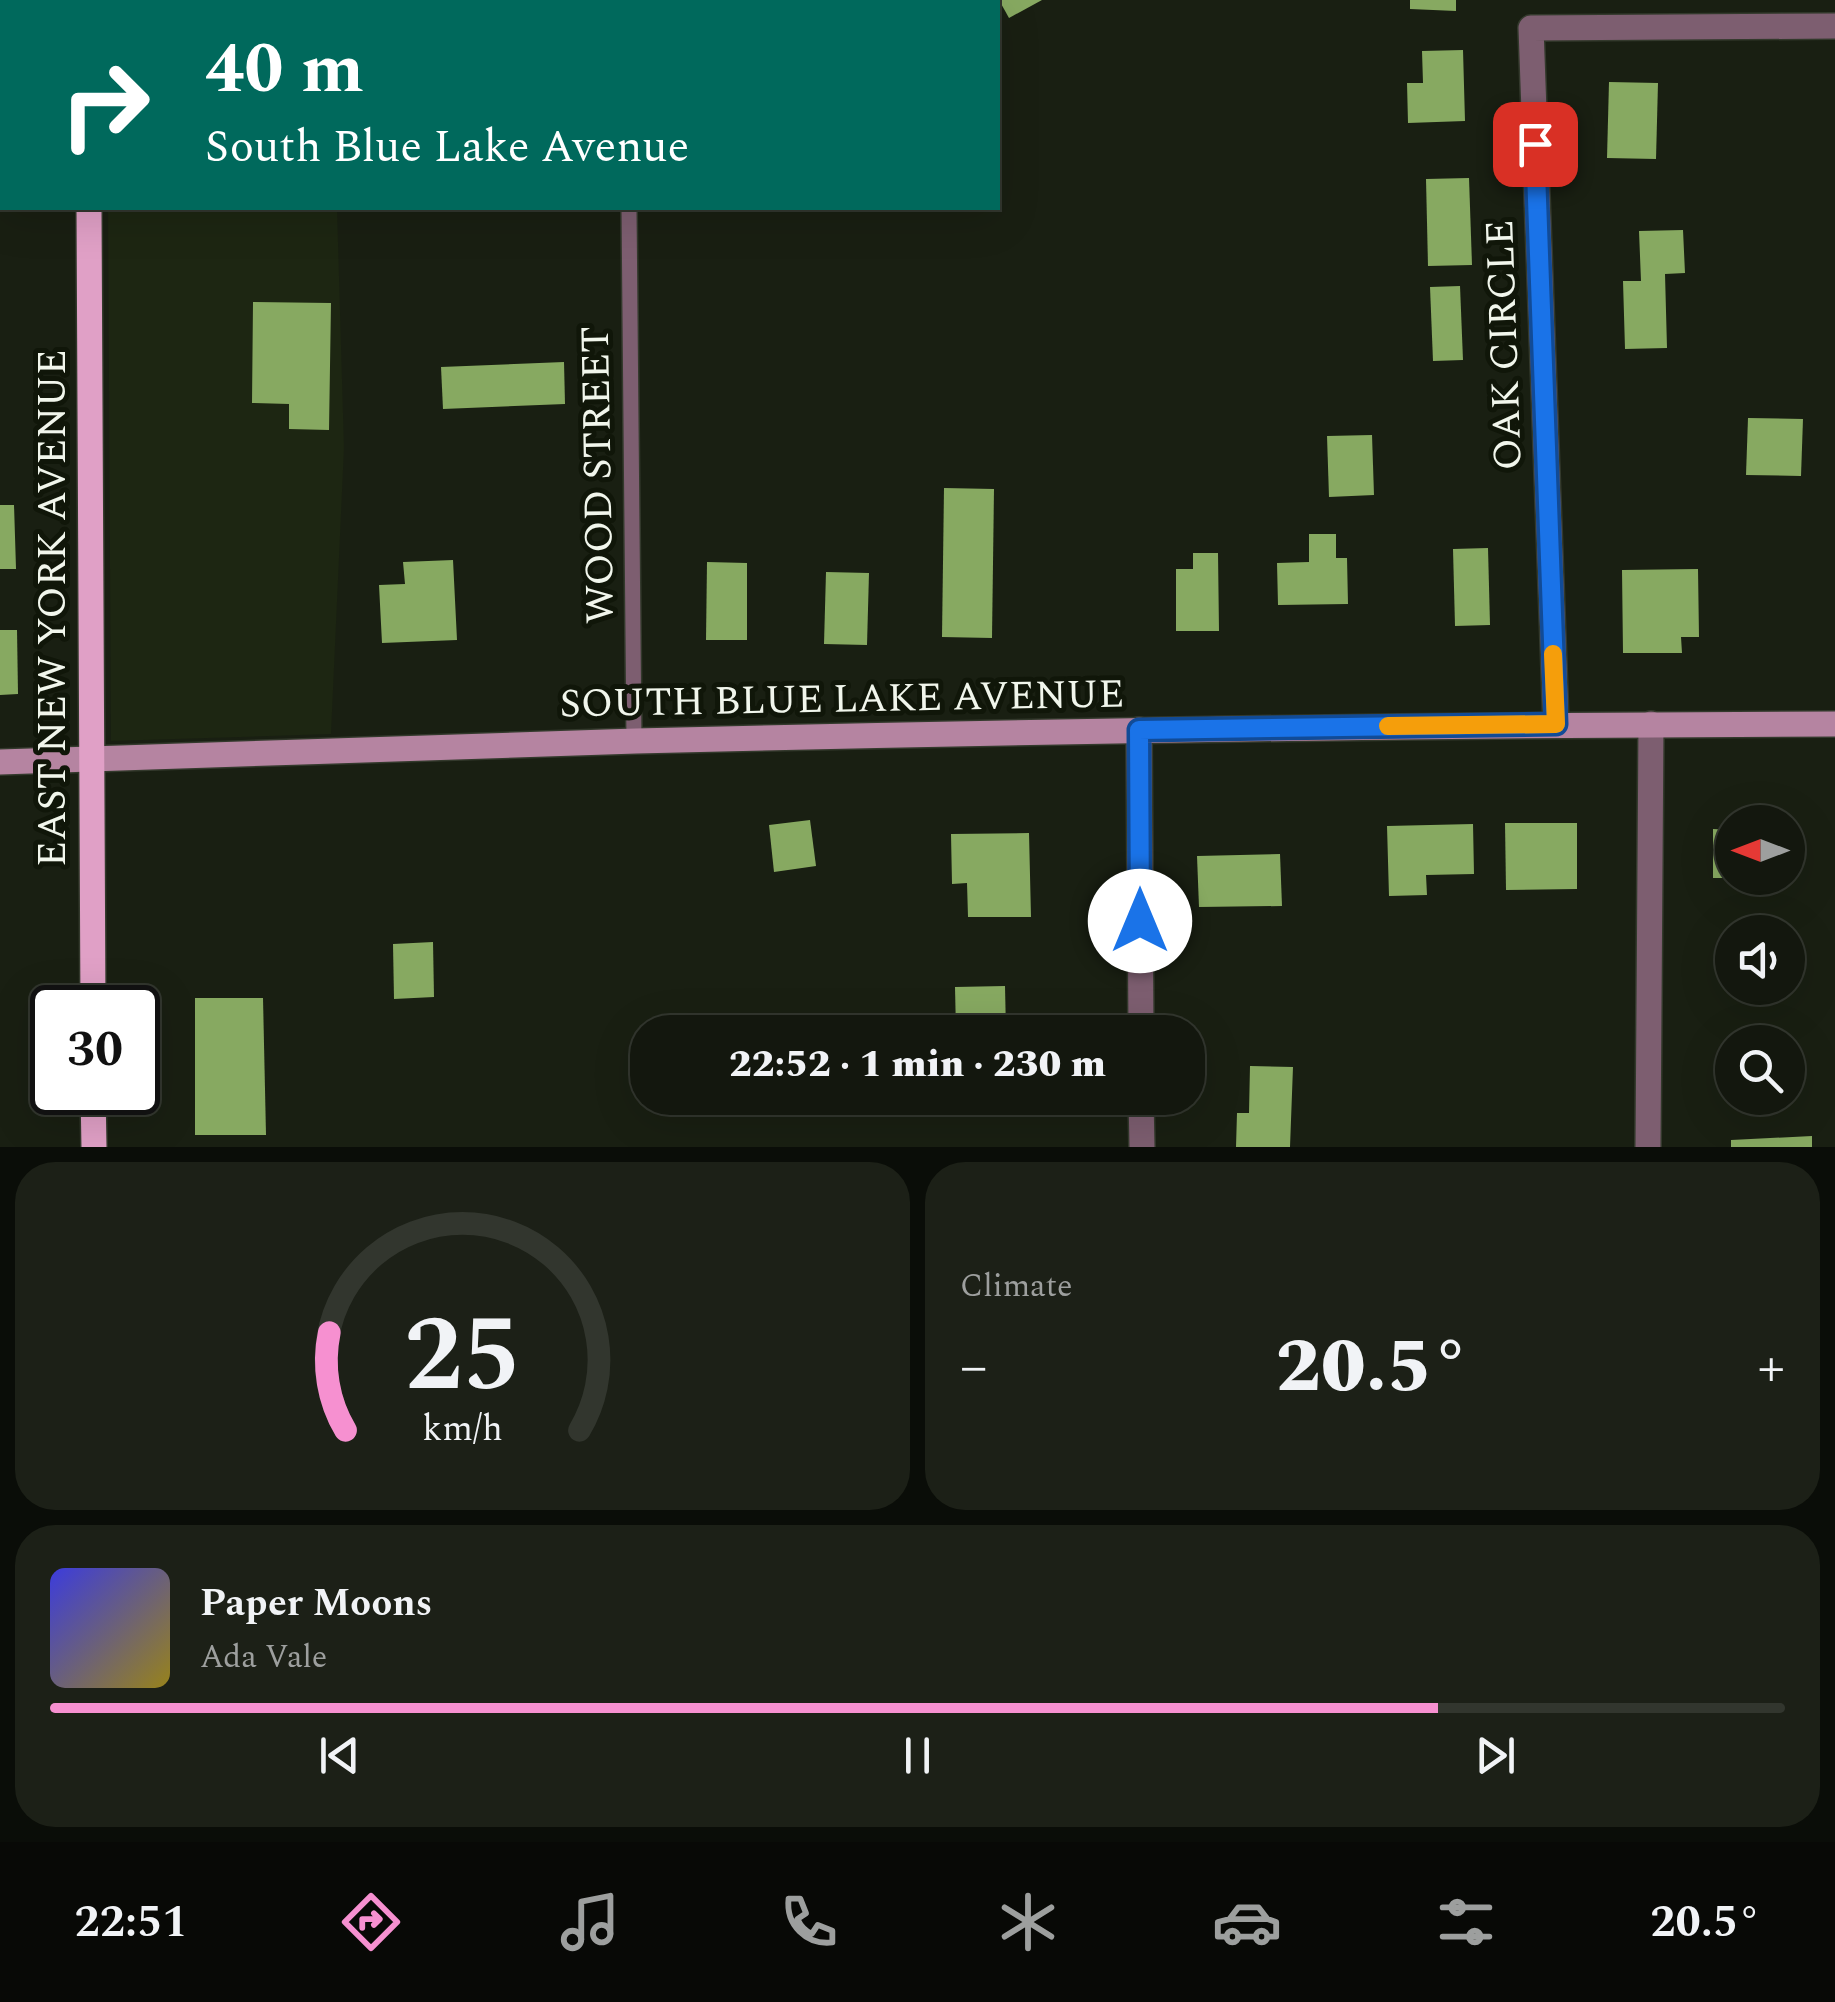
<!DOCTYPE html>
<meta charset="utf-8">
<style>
:root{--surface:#13170e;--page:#1c2017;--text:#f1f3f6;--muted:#9d9f9e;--line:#32362e;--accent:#f690d0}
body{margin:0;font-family:Spectral,serif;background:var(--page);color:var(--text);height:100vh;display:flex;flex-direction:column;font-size:38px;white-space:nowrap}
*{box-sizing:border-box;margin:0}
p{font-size:32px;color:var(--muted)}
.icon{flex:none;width:55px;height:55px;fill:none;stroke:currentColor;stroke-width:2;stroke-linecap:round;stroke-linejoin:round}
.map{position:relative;height:1147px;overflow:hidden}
.details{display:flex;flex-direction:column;gap:15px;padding:15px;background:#0a0d08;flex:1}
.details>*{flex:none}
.guide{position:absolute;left:0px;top:0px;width:1000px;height:210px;box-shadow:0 10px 40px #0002,0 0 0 2px var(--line);background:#00695c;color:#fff;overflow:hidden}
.needle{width:65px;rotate:270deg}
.fabs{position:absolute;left:1715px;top:805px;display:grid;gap:20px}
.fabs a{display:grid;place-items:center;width:90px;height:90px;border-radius:50%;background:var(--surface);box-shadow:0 10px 40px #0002,0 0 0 2px var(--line);font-size:50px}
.speed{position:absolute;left:30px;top:985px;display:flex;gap:20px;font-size:50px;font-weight:700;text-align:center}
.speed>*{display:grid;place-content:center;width:130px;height:130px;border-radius:50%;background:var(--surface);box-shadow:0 10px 40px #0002,0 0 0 2px var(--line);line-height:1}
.speed .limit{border:5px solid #111;border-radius:15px;background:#fff;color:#111}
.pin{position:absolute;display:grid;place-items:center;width:85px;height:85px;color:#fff;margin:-42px;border-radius:20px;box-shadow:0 5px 15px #0006}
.me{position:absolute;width:110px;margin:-55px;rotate:0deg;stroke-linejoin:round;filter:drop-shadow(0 0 8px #0008)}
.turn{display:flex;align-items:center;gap:35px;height:210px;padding:0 40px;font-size:45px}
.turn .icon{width:130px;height:130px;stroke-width:2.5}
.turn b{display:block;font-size:70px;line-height:85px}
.big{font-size:75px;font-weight:800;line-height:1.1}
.details .card{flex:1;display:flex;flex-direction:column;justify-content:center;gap:15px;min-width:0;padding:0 35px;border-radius:40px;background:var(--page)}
.details .dial{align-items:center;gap:0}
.dial svg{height:260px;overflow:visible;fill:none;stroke:var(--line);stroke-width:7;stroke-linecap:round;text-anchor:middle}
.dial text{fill:var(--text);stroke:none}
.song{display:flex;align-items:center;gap:30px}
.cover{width:120px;height:120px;border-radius:15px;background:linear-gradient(135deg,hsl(240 70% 55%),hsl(50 70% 35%))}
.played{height:10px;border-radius:5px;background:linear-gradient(90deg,var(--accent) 80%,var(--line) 80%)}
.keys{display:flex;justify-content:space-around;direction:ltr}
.heat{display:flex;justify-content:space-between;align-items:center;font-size:55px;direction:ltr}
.details .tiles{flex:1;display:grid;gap:15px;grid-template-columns:1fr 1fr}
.card:last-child{grid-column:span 2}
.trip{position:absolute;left:630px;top:1015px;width:575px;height:100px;border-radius:40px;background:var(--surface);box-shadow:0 10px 40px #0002,0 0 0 2px var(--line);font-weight:800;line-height:100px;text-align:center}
.tab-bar{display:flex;height:160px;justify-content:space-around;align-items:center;background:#080906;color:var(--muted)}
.tab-bar .icon{width:70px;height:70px}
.tab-bar .active{color:var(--accent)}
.tab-bar b{font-size:45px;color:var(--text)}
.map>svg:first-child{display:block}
</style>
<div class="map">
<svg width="1835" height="1147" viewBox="0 0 1835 1147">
<rect width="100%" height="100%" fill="#191f12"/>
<g fill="#1d2612">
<rect x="107" y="0" width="503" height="2"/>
<polygon points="108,208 337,208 344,448 331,734 111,741"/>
</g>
<g fill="#87a961">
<polygon points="999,0 1042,0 1009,18"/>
<polygon points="1410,0 1456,0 1456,11 1410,9"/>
<polygon points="1463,50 1465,121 1408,123 1407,83 1423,83 1422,51"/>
<polygon points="1609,82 1658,83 1656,159 1607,158"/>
<polygon points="1469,178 1472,265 1428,266 1426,179"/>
<polygon points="1683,230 1685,273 1665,274 1667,348 1625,349 1623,281 1641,281 1639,231"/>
<polygon points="1460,286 1463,360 1433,361 1430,287"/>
<polygon points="253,302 331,303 329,430 289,429 289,404 252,403"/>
<polygon points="564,362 565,404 443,409 441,367"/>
<polygon points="1748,418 1803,419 1801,476 1746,475"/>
<polygon points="1372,435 1374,495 1329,497 1327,436"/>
<polygon points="944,488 994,489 992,638 942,637"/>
<polygon points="0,505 14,505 16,569 0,569"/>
<polygon points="1309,534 1336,534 1336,558 1347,558 1348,604 1278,605 1277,563 1309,562"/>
<polygon points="1488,548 1490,625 1455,626 1453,549"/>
<polygon points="1193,553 1218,553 1219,631 1176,631 1176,569 1193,569"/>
<polygon points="453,560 457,640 382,643 379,585 405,584 403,562"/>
<polygon points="707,562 747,563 747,640 706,640"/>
<polygon points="1698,569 1699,637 1681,637 1682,653 1623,653 1622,570"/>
<polygon points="826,572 869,573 867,645 824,644"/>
<polygon points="0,630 17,630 18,694 0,695"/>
<polygon points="810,820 816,866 774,872 769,825"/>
<polygon points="1505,823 1577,823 1577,889 1506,890"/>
<polygon points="1473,824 1474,874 1426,875 1427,895 1389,896 1387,826"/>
<polygon points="1713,829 1732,830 1732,878 1713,878"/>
<rect x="1788" y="830" width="7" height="49"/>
<polygon points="1029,833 1031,917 968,917 967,883 952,884 951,834"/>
<polygon points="1280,854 1282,906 1199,907 1197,856"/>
<polygon points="433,942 434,997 394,999 393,944"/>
<polygon points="1005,986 1006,1032 956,1032 955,987"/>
<polygon points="195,998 263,998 266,1135 195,1135"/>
<polygon points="1250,1066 1293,1067 1290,1147 1236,1147 1237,1113 1249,1113"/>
<polygon points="1812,1136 1812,1147 1731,1147 1731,1140"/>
</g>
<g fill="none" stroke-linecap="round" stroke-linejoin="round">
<defs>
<g id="service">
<polyline points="625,0 625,2"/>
<polyline points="629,208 634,741"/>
</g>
<g id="minor">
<polyline points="1556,724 1531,28 1835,26"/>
<polyline points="1139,730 1141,1032"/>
<polyline points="1141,1098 1142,1147"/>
<polyline points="1648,1147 1651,724"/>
</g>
<path id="secondary" d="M0,762C212,756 424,747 636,741C1036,731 1435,725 1835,724"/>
<g id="primary">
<polyline points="88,0 88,2"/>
<polyline points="89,208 93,1008"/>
<polyline points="93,1092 94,1147"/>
</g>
</defs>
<use href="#service" stroke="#33392c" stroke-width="18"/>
<use href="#minor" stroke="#33392c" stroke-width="28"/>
<use href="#secondary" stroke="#33392c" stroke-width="28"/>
<use href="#primary" stroke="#33392c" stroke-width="28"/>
<use href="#service" stroke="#7d5e70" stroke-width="15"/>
<use href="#minor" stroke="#7d5e70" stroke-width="25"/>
<use href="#secondary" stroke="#b584a1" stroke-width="25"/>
<use href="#primary" stroke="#e0a0c6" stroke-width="25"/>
</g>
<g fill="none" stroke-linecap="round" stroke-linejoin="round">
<defs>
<polyline id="route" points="1140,921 1139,730 1556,724 1535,144"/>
</defs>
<use href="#route" stroke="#114b97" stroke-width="25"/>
<use href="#route" stroke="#1a73e8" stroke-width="18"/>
<polyline stroke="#f59e0b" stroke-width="18" points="1388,726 1556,724 1553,654"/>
</g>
<g text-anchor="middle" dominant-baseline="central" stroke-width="10" stroke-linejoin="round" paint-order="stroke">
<g font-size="40" fill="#f1f6ec" stroke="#101609">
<text transform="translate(1505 345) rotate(-92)">OAK CIRCLE</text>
<text transform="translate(599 475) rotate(-91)">WOOD STREET</text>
<text transform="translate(53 608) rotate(-90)">EAST NEW YORK AVENUE</text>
<text transform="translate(842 700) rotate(-1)">SOUTH BLUE LAKE AVENUE</text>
</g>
</g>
</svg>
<div class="fabs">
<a><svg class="needle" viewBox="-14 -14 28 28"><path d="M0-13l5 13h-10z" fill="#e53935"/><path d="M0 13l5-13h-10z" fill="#9d9f9e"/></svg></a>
<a><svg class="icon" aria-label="sound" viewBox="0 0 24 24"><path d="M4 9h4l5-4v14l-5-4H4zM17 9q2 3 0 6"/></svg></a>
<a><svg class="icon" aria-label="search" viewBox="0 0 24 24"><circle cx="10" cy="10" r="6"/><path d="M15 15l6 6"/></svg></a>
</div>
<div class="speed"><div class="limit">30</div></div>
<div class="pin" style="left:1535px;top:144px;background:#d93025"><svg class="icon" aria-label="arrive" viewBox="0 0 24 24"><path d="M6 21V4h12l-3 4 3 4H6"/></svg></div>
<svg class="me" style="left:1140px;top:921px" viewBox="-20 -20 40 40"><circle r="19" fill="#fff"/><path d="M0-13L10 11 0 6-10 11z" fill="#1a73e8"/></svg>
<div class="trip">22:52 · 1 min · 230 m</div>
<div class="guide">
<div class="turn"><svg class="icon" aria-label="right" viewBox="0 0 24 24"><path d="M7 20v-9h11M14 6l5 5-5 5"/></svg><div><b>40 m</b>South Blue Lake Avenue</div></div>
</div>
</div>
<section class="details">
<div class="tiles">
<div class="card dial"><svg viewBox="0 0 100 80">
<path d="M14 69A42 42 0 1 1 86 69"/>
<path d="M14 69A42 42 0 0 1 9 39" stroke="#f690d0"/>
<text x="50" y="56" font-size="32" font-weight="700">25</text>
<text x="50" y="72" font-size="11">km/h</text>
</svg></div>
<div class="card"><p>Climate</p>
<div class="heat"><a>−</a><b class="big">20.5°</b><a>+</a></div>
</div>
<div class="card">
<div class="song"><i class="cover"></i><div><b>Paper Moons</b><p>Ada Vale</p></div></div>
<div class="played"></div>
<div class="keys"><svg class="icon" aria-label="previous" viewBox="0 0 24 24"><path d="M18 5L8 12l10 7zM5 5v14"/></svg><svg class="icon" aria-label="pause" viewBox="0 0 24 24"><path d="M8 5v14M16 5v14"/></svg><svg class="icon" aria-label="next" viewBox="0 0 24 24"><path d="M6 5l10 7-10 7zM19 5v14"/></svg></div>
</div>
</div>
</section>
<nav class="tab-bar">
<b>22:51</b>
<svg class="icon active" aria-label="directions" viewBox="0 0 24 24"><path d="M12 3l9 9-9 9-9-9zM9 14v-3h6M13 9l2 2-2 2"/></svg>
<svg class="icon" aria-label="music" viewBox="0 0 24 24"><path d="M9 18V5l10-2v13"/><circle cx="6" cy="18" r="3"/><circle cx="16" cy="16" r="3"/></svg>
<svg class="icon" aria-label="phone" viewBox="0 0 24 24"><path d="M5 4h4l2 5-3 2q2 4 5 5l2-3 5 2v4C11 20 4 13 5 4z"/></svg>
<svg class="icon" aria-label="climate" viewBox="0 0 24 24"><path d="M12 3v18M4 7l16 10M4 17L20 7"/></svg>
<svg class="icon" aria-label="car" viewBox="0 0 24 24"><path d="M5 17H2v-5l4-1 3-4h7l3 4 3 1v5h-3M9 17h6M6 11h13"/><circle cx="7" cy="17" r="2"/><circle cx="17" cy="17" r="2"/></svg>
<svg class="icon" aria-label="filters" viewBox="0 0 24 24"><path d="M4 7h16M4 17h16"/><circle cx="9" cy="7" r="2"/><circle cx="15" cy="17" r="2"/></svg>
<b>20.5°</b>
</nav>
